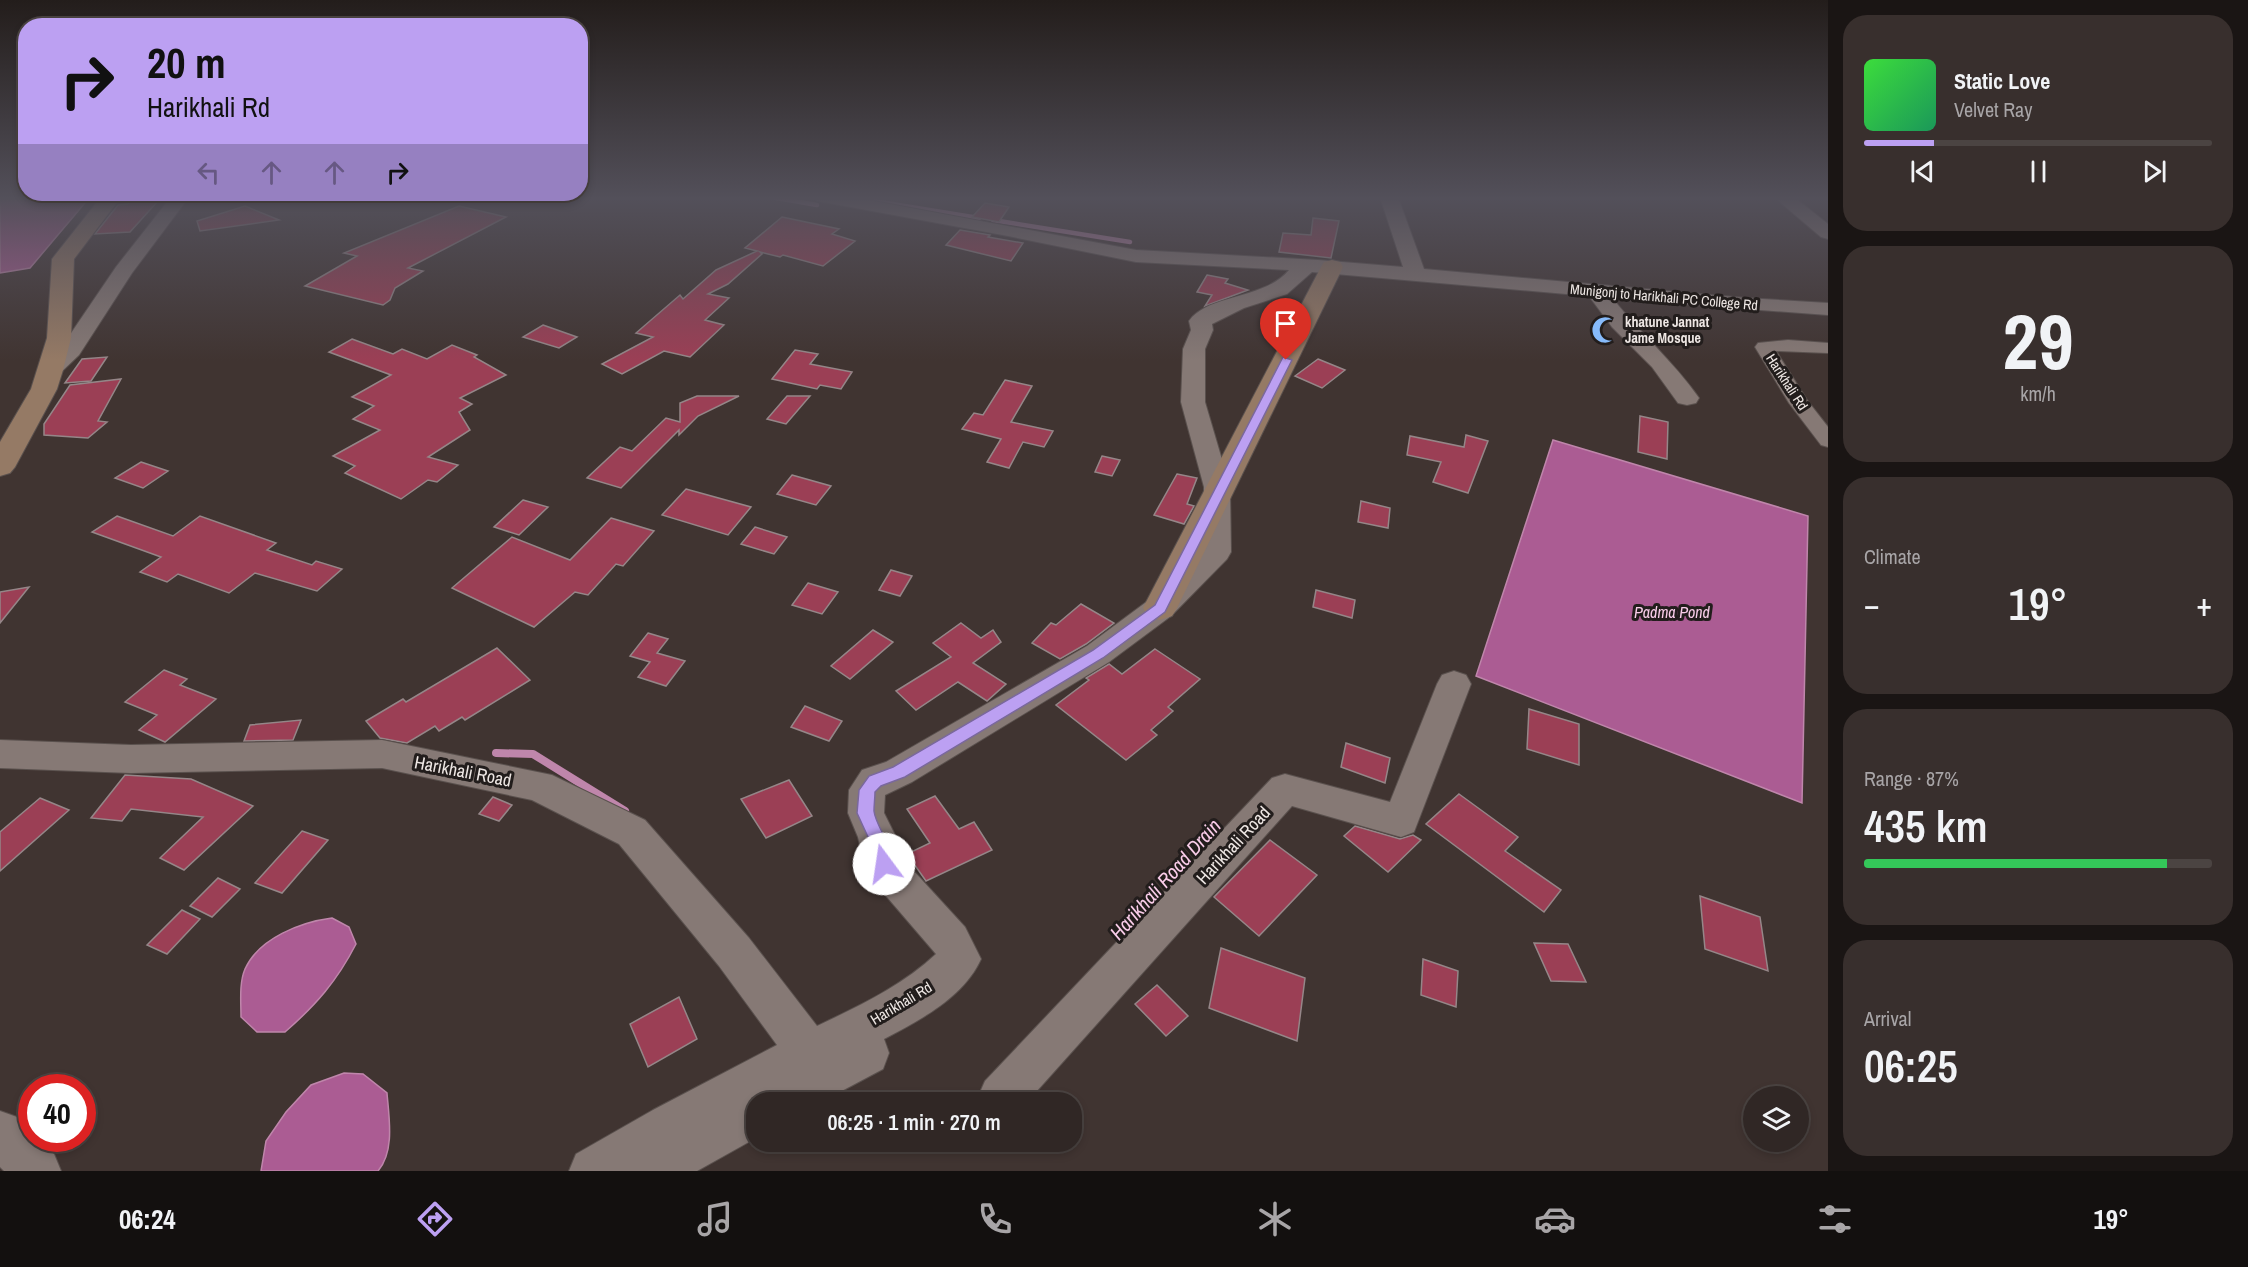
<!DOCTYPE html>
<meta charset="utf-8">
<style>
:root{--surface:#302725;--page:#382f2d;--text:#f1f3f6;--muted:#a8a5a7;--line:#4b4442;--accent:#bca0f2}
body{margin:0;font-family:"Archivo Narrow",sans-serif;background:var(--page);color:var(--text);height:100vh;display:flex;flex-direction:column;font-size:22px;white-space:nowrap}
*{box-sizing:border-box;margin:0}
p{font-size:20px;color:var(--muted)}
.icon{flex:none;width:33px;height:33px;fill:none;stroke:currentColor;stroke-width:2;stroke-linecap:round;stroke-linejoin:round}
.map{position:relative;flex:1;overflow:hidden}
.details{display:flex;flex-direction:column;gap:15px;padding:15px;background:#1a1514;width:420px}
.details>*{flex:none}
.top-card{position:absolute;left:18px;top:18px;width:570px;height:183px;border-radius:24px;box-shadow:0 3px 9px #0003,0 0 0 2px var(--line);background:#bca0f2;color:#111;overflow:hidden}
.fabs{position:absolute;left:1743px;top:1086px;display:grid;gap:12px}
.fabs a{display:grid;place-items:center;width:66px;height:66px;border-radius:50%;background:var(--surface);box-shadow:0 3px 9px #0003,0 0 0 2px var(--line);font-size:30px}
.speed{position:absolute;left:18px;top:1074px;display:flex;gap:12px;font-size:30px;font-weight:700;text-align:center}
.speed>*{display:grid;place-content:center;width:78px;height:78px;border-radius:50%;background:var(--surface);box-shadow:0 3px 9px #0003,0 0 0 2px var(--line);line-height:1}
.speed .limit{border:9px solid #d22;background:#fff;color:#111}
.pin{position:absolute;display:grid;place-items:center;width:51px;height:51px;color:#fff;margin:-62px -26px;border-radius:50% 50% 50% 0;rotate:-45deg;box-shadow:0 0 6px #0007}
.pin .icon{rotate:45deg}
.me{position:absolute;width:66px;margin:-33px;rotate:346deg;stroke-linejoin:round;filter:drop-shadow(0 0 4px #0008)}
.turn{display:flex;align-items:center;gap:21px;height:126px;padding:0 30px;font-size:27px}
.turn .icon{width:78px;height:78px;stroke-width:2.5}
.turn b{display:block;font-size:42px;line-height:51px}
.lanes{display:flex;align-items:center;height:57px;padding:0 30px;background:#0003;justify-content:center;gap:30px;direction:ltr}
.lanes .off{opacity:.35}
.big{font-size:45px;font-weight:600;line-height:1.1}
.details .tile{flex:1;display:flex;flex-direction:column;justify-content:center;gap:9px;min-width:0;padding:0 21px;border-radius:24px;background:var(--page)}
.details .dial{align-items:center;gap:0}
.dial b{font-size:78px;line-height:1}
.song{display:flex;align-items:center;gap:18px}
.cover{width:72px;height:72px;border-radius:9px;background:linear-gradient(135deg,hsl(120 70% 55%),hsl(150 70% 35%))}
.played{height:6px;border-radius:3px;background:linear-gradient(90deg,var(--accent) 20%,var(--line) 20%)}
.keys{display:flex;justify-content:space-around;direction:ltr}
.heat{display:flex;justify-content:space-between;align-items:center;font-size:33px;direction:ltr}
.charge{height:9px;border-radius:4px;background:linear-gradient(90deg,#34c759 87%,var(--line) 0)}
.trip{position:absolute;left:746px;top:1092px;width:336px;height:60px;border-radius:24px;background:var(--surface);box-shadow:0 3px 9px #0003,0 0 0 2px var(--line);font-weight:600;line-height:60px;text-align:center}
.menu{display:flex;height:96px;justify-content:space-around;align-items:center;background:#13100f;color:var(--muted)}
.menu .icon{width:42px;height:42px}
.menu .active{color:var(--accent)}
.menu b{font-size:27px;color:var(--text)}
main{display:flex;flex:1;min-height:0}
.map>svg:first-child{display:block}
</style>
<main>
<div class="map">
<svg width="1828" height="1171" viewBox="0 0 1828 1171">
<rect width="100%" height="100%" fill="#403431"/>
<g fill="#ab5c93" stroke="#bf86ab" stroke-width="1.5">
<polygon points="0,197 90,197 30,268 0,273"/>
<polygon points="1553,440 1808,516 1802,803 1476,676"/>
<path d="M332,918L349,927L356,944C337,981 316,1005 285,1032H257L241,1017C241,1002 239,983 245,969C259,938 301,922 332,918Z"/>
<path d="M344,1073L363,1074L387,1093C389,1118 395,1151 378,1171H261L266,1141L286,1112L311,1085Z"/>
</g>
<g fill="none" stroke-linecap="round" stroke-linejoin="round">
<g stroke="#bf86ab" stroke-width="4.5">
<polyline points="771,197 817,205"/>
<polyline points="874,201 979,218"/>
<polyline points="993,220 1130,242"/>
</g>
<polyline stroke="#bf86ab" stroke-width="8" points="496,753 533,754 625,811"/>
</g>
<g fill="#9b3f55" stroke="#958688" stroke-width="1.5">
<polygon points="133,197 156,197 153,202 158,201 130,232 95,234 118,205 128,204"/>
<polygon points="985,203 1009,207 999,222 972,217"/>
<polygon points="245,206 279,220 200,231 197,221"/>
<polygon points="459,206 506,217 408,268 423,271 395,288 390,300 383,305 305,286 357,256 344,253"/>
<polygon points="782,217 839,229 832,234 855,241 823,266 783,255 780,257 760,252 762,254 728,284 708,294 729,298 705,320 724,325 690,357 664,351 622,374 602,364 653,337 636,333 680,295 683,299 716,270 757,251 745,248"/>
<polygon points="1313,218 1339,221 1331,258 1279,252 1283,233 1311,235"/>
<polygon points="960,230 990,235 988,237 1023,243 1011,261 946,245"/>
<polygon points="1207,275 1228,279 1225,283 1248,290 1205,306 1212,295 1197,292"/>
<polygon points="543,325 577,337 559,348 523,337"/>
<polygon points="352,339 393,354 402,349 427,359 452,345 477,355 474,357 506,375 460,398 472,404 459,412 470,430 428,457 458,465 437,482 428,480 401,499 345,473 355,466 333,456 380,430 353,419 374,406 352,397 391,375 329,352"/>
<polygon points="795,350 818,354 810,364 852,372 841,389 820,385 817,389 772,379"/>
<polygon points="107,357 91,381 65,383 82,359"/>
<polygon points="1318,359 1345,370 1322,388 1295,376"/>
<polygon points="121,379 98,421 107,422 88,438 44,435 44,424 70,385"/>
<polygon points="1005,380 1032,386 1011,422 1053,431 1044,447 1023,442 1009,468 987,462 1001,439 962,429 974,413 983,415"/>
<polygon points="697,396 739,396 698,416 679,435 679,430 621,488 587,478 620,447 632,451 666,418 680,422 680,403"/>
<polygon points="787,396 810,396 786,424 767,419"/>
<polygon points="1640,416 1668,422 1667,459 1638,452"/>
<polygon points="1466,435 1488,441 1468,493 1433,482 1441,462 1407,455 1410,436 1464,447"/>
<polygon points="1102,456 1120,460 1112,476 1095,472"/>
<polygon points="141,462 168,471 143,488 115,478"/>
<polygon points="1177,474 1197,478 1187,504 1194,506 1184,524 1154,515"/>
<polygon points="792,475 831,486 816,505 777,494"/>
<polygon points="686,489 751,507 728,535 662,515"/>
<polygon points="523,500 548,507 519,535 494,527"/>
<polygon points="1361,501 1390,508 1388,528 1358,522"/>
<polygon points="117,516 173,536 200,516 276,543 267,550 312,565 316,561 342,569 317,591 255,573 229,593 178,574 167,582 140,572 161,557 92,532"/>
<polygon points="611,518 654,531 623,566 616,564 588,595 575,592 534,627 452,588 512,537 570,560"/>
<polygon points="755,527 787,537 774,554 741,544"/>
<polygon points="891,570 912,576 900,596 879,590"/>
<polygon points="808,583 838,592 822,614 792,605"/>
<polygon points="29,587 0,623 0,592"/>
<polygon points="1316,590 1355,600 1352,618 1313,607"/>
<polygon points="1081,604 1114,623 1086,644 1060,659 1032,643 1051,623 1056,625"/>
<polygon points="961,623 981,638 993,630 1001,642 973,663 1006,684 987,701 958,682 916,710 896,691 951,657 933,643"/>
<polygon points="873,630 893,642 850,679 831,666"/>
<polygon points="648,633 668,639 657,653 685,661 666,686 638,677 650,662 630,656"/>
<polygon points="497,648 530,680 465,720 462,717 439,731 435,726 407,743 380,738 366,721 403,699 406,702"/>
<polygon points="1155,649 1200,679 1168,707 1173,711 1151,730 1157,735 1126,760 1056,705 1089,680 1086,678 1109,664 1122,674"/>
<polygon points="164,670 187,679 180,685 216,699 165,742 139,730 157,715 125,702"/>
<polygon points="805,706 842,721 829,741 791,727"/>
<polygon points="1529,709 1579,724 1579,765 1527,749"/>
<polygon points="301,720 293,740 244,741 250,725"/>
<polygon points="1346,743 1390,758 1385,783 1341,767"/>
<polygon points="125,775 191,779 253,806 184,870 160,858 203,817 131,809 122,821 91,818"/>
<polygon points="789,780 812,816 766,838 741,799"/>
<polygon points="1459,794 1518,837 1505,851 1561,890 1544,912 1426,824"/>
<polygon points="935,796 959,829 974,822 992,850 926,881 907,854 930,843 907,809"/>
<polygon points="493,797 512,805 499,821 479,814"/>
<polygon points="40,798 69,810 0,871 0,832"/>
<polygon points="1355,826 1400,839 1413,835 1421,840 1388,872 1344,836"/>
<polygon points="302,831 328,840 282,893 255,883"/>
<polygon points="1270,840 1317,875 1259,936 1214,897"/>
<polygon points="218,878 240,889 212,917 190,906"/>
<polygon points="1700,896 1760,917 1768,971 1705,949"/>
<polygon points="182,910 200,919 167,954 147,945"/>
<polygon points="1534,943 1568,944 1586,982 1551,981"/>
<polygon points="1221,948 1305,978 1297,1041 1209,1008"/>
<polygon points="1423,959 1458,971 1456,1007 1421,995"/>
<polygon points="1157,985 1188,1016 1166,1036 1135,1004"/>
<polygon points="679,997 697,1039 648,1067 630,1024"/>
</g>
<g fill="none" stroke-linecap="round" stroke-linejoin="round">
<defs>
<polygon id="minor" points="1788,340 1828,343 1828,353 1776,351 1807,400 1828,427 1828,447 1821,445 1789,403 1755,347 1758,343"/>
<g id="tertiary">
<polygon points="171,197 189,197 132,273 79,355 58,375 50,377 42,375 38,370 63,345 116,267"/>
<path d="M814,197H852L1136,250L1318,260L1403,267L1380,197H1398L1424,269L1745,298L1828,303V315L1613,299C1641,334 1673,361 1699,398L1696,403L1687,405L1678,403L1652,367L1612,327L1589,296L1312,272L1287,294L1244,308L1212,324L1213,330L1205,349V402L1230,487L1231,552L1227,559L1171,616L1109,662L912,782L885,795L884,813L896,837L900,856L965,927L981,959C964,997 919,1021 884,1039L889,1053L883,1069L821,1102H756V1138L697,1171H569L576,1154L653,1110L777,1045L719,966L619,844L532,800L382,768L131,773L0,768V740L131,745L382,740L552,775L645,820L749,938L817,1026C859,1006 902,986 936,954L869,876L864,864L858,837L848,813L849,790L862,770L886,762L1087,646L1149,600L1203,549L1204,487L1181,402L1183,349L1191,330L1189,321C1208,294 1264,300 1289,270L1136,262L1008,236L823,202L817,201Z"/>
<polygon points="1774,197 1794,197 1828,224 1828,239 1821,237"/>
<polygon points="1454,671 1466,675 1471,684 1414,832 1401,837 1292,806 1027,1102 980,1102 978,1097 985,1081 1272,778 1285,774 1390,802 1437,684 1442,675"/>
<polygon points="0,1111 17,1117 32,1132 32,1138 38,1138 54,1154 61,1171 4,1171 0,1167"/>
</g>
<g id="secondary">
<polygon points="101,197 121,197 74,259 71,338 63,370 57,389 15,467 10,473 0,476 0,442 31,389 47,338 52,259"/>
<polygon points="1332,260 1340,262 1343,267 1177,608 1172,616 1160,620 1148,616 1143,608 1321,267 1324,262"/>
</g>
</defs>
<use href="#minor" stroke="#5a514e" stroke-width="2"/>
<use href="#tertiary" stroke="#5a514e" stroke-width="2"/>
<use href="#secondary" stroke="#5a514e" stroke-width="2"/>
<use href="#minor" fill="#867975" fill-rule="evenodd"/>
<use href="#tertiary" fill="#867975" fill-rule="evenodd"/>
<use href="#secondary" fill="#957a65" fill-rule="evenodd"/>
</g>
<linearGradient id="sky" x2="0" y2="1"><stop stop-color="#231d1b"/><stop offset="0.55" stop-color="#53505a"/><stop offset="1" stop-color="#53505a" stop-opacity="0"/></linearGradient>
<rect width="1828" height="361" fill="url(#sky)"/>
<path fill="#bca0f2" stroke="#7a689d" stroke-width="1.5" d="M1283,357L1292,360L1165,612L1103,658L905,777L881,786L875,792C875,798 874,805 874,811C876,829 899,851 890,870L884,872L877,870L868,837L857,813L859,790L869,776L893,767L1093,650L1155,605Z"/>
<defs>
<symbol id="mosque-bare" viewBox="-9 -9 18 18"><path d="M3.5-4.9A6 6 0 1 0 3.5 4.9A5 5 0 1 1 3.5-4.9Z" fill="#87bbfb" stroke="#221d1c" stroke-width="2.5" paint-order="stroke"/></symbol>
</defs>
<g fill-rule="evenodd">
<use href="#mosque-bare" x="1586" y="311" width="38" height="38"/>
</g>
<g text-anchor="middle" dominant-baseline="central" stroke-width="6" stroke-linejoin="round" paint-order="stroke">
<g font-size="14" fill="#eee7e4" stroke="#221d1c">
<text transform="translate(1664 297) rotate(5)">Munigonj to Harikhali PC College Rd</text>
<text transform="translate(1787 382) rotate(57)">Harikhali Rd</text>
</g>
<g font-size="14" font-weight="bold" fill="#eee7e4" stroke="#221d1c" text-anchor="start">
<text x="1625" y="322">khatune Jannat<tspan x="1625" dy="16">Jame Mosque</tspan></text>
</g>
<g font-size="15" fill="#eee7e4" stroke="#221d1c">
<text transform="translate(901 1003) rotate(-31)">Harikhali Rd</text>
</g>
<g font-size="16" font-style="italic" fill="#facdea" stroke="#221d1c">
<text x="1672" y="612">Padma Pond</text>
</g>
<g font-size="18" fill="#eee7e4" stroke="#221d1c">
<text transform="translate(463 771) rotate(11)">Harikhali Road</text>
<text transform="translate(1233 845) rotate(-47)">Harikhali Road</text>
</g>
<g font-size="20" font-style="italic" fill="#facdea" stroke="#221d1c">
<text transform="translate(1165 879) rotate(-48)">Harikhali Road Drain</text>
</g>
</g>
</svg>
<div class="fabs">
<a><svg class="icon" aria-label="layers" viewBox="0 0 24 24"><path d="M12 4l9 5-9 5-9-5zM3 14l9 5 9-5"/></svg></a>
</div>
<div class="speed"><div class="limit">40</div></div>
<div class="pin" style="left:1286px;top:360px;background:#d93025"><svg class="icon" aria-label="arrive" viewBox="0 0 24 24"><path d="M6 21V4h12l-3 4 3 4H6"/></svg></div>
<svg class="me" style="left:884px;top:864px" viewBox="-20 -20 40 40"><circle r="19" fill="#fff"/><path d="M0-13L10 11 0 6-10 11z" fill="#bca0f2"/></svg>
<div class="trip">06:25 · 1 min · 270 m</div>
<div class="top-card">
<div class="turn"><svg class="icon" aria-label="right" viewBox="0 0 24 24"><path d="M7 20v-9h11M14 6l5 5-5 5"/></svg><div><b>20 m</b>Harikhali Rd</div></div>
<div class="lanes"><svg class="icon off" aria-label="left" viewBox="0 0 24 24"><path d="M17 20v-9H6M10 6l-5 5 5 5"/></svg><svg class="icon off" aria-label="ahead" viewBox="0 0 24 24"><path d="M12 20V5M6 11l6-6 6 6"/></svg><svg class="icon off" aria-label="ahead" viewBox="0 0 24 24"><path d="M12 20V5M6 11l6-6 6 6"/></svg><svg class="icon" aria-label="right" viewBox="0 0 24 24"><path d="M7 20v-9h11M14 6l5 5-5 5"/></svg></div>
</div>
</div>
<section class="details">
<div class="tile">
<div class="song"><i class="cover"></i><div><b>Static Love</b><p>Velvet Ray</p></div></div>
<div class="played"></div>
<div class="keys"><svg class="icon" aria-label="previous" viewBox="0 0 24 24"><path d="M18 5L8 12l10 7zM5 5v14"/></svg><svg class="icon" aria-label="pause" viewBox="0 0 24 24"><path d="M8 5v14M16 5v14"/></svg><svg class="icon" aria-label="next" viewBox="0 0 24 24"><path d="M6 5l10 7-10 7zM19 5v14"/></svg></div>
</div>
<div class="tile dial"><b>29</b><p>km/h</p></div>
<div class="tile"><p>Climate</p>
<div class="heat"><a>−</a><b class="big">19°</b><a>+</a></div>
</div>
<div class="tile"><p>Range · 87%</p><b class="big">435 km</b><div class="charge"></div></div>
<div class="tile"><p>Arrival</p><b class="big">06:25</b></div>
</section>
</main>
<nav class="menu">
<b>06:24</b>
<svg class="icon active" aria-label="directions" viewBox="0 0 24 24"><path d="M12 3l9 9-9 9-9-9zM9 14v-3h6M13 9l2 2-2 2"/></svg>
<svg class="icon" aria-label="music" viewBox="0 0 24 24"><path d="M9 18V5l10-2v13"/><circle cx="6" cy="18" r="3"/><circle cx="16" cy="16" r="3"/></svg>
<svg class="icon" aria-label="phone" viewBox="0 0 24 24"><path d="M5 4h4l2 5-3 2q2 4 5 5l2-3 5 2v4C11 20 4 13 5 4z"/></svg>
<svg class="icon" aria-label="climate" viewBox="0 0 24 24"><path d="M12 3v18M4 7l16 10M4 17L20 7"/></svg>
<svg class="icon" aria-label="car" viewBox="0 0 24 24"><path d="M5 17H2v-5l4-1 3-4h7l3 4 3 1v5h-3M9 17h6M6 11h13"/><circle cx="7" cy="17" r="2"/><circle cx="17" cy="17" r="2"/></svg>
<svg class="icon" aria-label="filters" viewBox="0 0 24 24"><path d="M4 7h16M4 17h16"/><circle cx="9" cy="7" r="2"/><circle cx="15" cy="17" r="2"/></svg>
<b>19°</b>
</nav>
